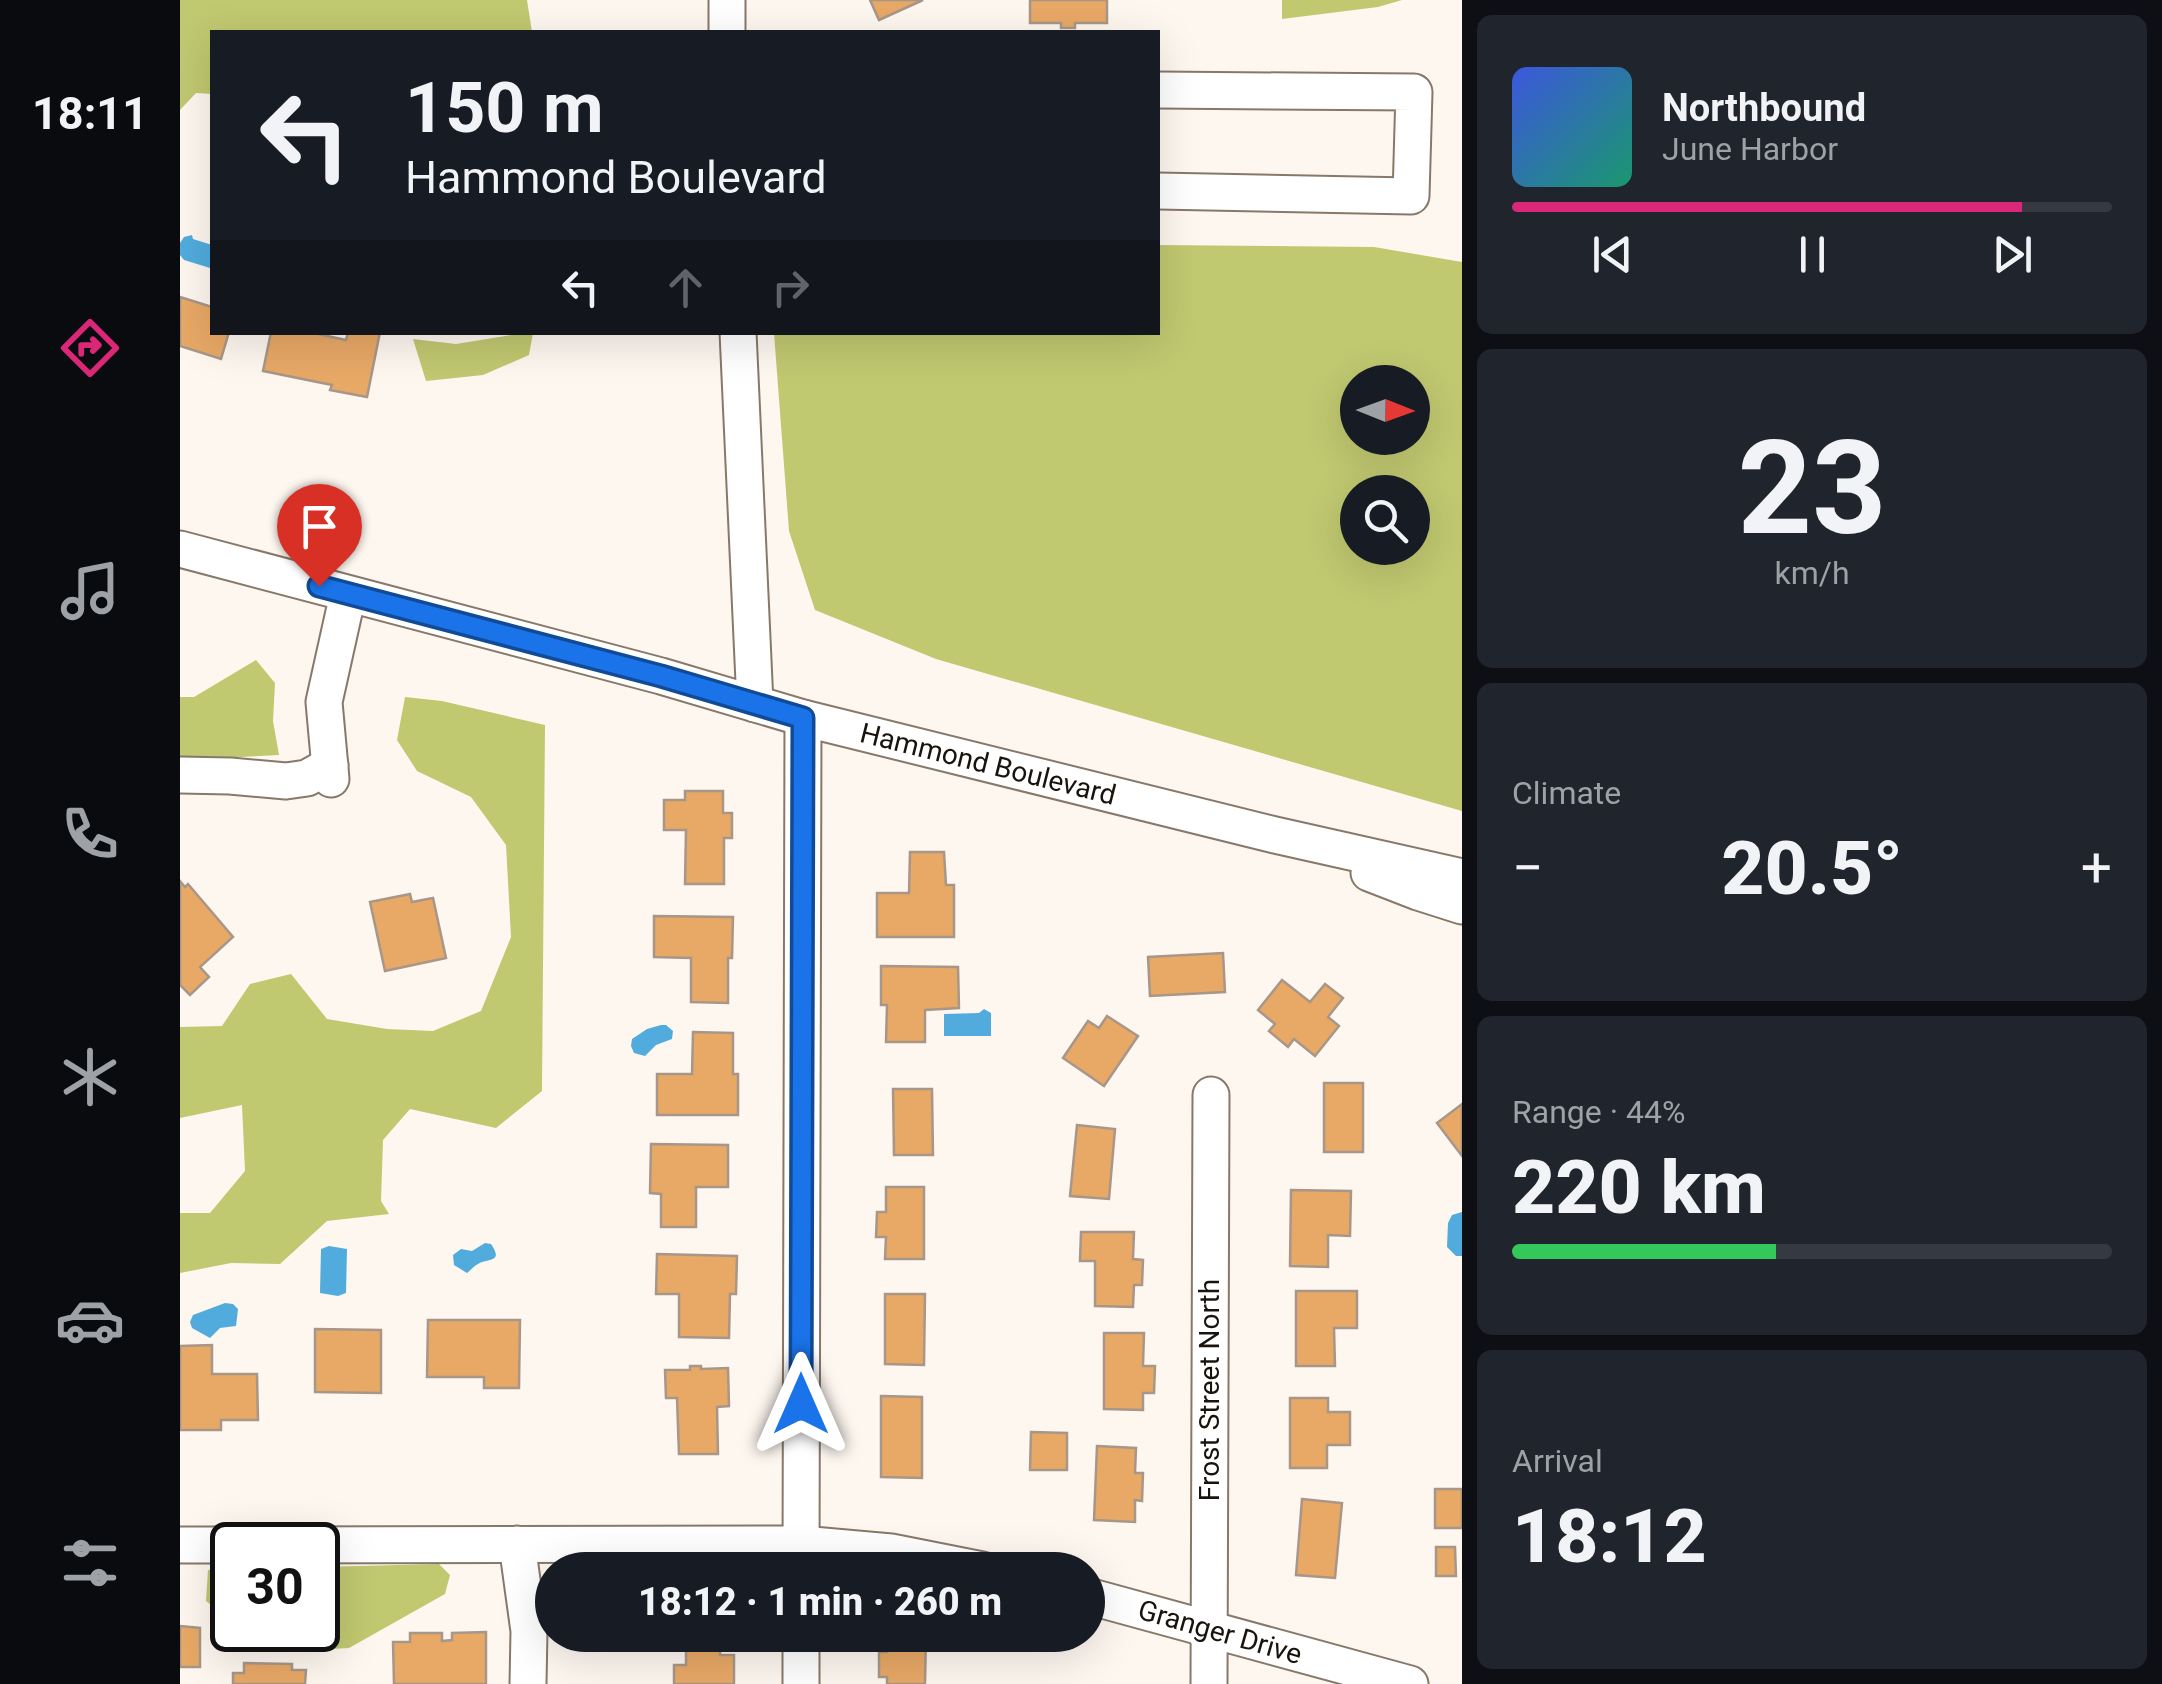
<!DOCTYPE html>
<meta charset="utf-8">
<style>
:root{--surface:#171b24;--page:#20242c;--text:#f1f3f6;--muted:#9ea1a6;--line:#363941;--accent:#db2777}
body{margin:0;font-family:Roboto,sans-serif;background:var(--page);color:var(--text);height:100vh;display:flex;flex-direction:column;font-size:38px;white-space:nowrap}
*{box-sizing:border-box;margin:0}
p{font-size:32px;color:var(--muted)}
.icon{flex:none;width:55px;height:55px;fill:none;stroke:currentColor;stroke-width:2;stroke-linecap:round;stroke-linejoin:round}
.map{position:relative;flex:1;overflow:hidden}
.sheet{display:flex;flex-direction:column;gap:15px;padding:15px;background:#0d0f14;width:700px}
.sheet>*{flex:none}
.banner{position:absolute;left:30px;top:30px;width:950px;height:305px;border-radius:0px;box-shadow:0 10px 40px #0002;background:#171b24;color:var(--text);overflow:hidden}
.needle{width:65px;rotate:91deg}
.controls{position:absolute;left:1160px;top:365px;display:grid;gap:20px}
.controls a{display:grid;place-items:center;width:90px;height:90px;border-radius:50%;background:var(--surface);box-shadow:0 10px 40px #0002;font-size:50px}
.speed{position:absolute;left:30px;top:1522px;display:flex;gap:20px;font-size:50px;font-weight:700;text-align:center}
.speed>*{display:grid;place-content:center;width:130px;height:130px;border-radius:50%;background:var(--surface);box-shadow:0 10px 40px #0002;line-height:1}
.speed .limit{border:5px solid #111;border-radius:15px;background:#fff;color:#111}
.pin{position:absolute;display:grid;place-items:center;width:85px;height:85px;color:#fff;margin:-102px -42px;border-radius:50% 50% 50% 0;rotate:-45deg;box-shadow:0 0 10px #0007}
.pin .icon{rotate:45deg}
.me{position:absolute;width:110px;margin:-55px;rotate:0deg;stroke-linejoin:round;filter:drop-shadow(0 0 8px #0008)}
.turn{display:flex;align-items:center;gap:35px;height:210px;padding:0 30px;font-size:45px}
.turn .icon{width:130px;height:130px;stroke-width:2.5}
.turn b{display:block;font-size:70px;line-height:85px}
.lanes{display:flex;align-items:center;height:95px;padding:0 30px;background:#0003;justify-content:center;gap:50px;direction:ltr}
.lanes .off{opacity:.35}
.big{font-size:75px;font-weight:800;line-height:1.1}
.sheet .tile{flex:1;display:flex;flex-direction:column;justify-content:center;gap:15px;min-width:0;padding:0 35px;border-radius:15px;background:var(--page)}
.sheet .dial{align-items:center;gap:0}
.dial b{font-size:130px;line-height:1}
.song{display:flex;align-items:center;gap:30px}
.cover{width:120px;height:120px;border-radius:15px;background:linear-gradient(135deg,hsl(230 70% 55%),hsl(160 70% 35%))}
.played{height:10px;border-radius:5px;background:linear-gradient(90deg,var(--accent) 85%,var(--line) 85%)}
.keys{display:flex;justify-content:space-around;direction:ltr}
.heat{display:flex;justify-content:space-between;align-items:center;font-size:55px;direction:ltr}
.charge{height:15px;border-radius:8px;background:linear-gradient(90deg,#34c759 44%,var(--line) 0)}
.trip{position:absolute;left:355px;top:1552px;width:570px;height:100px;border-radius:50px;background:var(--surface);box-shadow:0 10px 40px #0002;font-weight:800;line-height:100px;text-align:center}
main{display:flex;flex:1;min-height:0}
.menu{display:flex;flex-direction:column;width:180px;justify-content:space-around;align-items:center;background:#090b0e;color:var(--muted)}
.menu .icon{width:70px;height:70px}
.menu .on{color:var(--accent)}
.menu b{font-size:45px;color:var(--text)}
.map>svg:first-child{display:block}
</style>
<main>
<nav class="menu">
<b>18:11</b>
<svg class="icon on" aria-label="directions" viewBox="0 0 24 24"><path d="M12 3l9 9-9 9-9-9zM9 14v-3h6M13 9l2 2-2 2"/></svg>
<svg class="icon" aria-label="music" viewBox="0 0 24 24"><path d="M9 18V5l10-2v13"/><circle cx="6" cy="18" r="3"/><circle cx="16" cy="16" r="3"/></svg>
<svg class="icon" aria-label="phone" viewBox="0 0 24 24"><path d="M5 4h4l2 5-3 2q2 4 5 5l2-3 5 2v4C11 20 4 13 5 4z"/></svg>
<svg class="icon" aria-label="climate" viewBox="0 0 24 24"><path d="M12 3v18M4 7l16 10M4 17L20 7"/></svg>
<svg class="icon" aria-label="car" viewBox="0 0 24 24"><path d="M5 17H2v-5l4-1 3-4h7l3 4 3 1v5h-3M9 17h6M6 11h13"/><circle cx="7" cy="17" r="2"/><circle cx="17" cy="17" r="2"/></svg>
<svg class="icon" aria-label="filters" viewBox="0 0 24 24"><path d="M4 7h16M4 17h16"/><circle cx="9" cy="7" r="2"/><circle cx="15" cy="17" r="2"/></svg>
</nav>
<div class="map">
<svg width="1282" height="1684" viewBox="0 0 1282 1684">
<rect width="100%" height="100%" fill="#fef7f0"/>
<g fill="#c0c870" fill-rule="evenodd">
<polygon points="0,0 347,0 352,32 32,32 32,94 16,93 0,110"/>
<polygon points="1102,0 1222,0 1198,7 1102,19"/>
<path d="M978,245L1194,247L1282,262V811L756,659L635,610L609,531L594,333L978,332ZM1232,382V438H1178V382ZM1178,492H1232V548H1178Z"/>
<polygon points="333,333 353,333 349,355 303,375 246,381 233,339 276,344 331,335"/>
<polygon points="76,660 95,683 93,721 99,755 0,760 0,697 14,697"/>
<polygon points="225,697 262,701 365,725 362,1091 316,1128 230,1109 203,1140 201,1201 209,1214 147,1221 100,1264 51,1263 0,1273 0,1213 30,1213 65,1171 62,1105 0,1118 0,1027 42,1026 70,984 111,974 147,1019 207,1029 253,1031 301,1011 331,937 326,845 291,797 237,771 217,740"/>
<polygon points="259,1564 270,1575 265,1594 169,1648 134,1650 100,1632 81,1630 138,1630 138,1567"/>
<polygon points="52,1569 52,1622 26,1601 28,1570"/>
</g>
<g fill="#51acdd">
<polygon points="12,235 13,239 32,245 32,271 30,268 4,260 0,255 0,243 4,237"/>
<polygon points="804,1009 811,1013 811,1036 764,1036 764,1014 799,1013"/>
<polygon points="481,1025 486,1025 493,1031 492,1039 476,1045 465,1056 454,1053 451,1046 452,1039 467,1029"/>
<polygon points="1282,1212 1282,1256 1276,1256 1267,1247 1268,1223 1272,1215"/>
<path d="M305,1243L311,1244C324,1263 308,1258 298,1264C294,1266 291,1270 287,1273L274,1265L273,1255L281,1249L292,1251Z"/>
<polygon points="149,1246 167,1249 166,1293 158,1296 140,1293 141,1249"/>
<polygon points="45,1303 53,1304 58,1309 56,1326 40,1328 30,1338 12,1328 10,1322 13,1315"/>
</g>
<g fill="#e8a866" stroke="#a89788" stroke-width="2.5">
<polygon points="690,0 743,0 699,20"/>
<polygon points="850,0 927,0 927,23 895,23 895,28 881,28 881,23 850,23"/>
<polygon points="0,297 32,307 32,332 49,332 41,359 0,346"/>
<polygon points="91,332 129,332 166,340 168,332 200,332 187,397 150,390 152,385 83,371"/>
<polygon points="505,791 543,791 543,813 552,813 552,838 544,838 544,884 505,884 506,830 484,830 484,800 505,800"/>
<polygon points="730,852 764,852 766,885 774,885 774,937 697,937 697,893 729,893"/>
<polygon points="0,881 5,887 8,884 53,937 20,967 29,977 10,995 0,985"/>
<polygon points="230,894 232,902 253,898 266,958 205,971 190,902"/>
<polygon points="474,916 553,917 552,958 548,958 548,1003 511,1002 511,958 474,957"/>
<polygon points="1043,953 1045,992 970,996 968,957"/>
<polygon points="701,966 778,967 779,1008 745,1010 745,1042 706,1042 707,1005 701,1005"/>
<polygon points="1102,980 1130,1002 1145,984 1163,998 1148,1017 1159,1026 1135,1056 1114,1039 1108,1047 1089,1031 1095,1024 1078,1010"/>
<polygon points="927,1016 958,1036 924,1086 883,1058 908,1021 919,1028"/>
<polygon points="513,1032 553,1033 553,1074 558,1074 558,1115 477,1115 477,1074 512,1074"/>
<rect x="1144" y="1083" width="39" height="69"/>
<polygon points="713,1089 752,1089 753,1155 714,1155"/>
<polygon points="1282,1104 1282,1156 1257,1123"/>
<polygon points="897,1125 935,1129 929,1199 890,1196"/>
<polygon points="471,1144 548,1145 548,1187 516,1187 516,1227 481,1227 481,1194 470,1193"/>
<polygon points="706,1187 744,1187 744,1259 705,1259 706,1237 696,1237 697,1212 706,1212"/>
<polygon points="1111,1190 1171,1191 1170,1236 1148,1235 1148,1267 1110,1266"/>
<polygon points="901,1232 954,1232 953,1259 963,1260 962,1285 954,1285 953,1307 915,1306 915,1261 900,1261"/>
<polygon points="477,1254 557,1256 556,1294 550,1294 549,1338 499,1337 499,1294 476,1294"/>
<polygon points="1116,1291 1177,1291 1177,1328 1154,1328 1155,1366 1116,1366"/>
<polygon points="705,1294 745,1294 744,1365 705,1364"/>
<polygon points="248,1320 340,1320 339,1388 304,1388 304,1377 247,1377"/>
<polygon points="135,1329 201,1330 201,1393 135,1392"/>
<polygon points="924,1333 964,1333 963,1366 975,1366 974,1393 963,1393 963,1410 924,1409"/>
<polygon points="32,1345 32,1374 77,1374 78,1420 41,1420 41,1430 0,1430 0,1346"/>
<polygon points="510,1366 521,1366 521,1369 548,1368 549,1406 537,1407 538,1454 499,1454 497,1398 486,1398 485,1370 510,1370"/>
<polygon points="701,1396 742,1397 742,1478 701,1477"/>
<polygon points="1110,1398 1148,1398 1148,1412 1170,1412 1170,1445 1147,1445 1147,1468 1110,1468"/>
<polygon points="851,1432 887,1433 887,1470 850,1470"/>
<polygon points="917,1446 956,1448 955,1473 963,1473 962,1501 955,1500 955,1522 914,1520"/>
<rect x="1255" y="1489" width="27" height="39"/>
<polygon points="1122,1499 1162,1503 1155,1578 1116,1575"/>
<polygon points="1256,1547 1275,1547 1276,1576 1256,1576"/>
<polygon points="0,1626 20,1628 20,1667 0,1667"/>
<polygon points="306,1632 306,1684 214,1684 213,1642 230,1642 230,1633 262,1633 262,1641 272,1640 272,1633"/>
<polygon points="506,1635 540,1635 540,1655 554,1655 554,1684 494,1684 494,1665 506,1665"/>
<polygon points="708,1635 746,1635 745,1684 707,1684 707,1677 699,1677 699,1652 707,1652"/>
<polygon points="64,1663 112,1664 112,1670 126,1670 125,1684 53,1684 53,1673 64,1673"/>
</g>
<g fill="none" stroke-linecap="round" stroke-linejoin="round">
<defs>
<g id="minor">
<polyline points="547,0 547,32"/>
<polyline points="978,90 1234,92 1231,196 978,191"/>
<polyline points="558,332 575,704"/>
<polyline points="0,549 481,676 623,718 1095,835 1282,877"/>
<polyline points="0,775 50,776 106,781 127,778 150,765"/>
<polyline points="151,779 144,702 168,594"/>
<polyline points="1189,873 1238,892 1282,906"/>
<polyline points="337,1544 349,1631 348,1684"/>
<polyline points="0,1545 621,1544 711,1552 802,1570"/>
<polyline points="621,1570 623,718"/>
<polyline points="908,1596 1230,1684"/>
<polyline points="621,1684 621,1635"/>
<polyline points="1029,1684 1031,1095"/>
</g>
</defs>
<use href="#minor" stroke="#887869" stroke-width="39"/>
<use href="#minor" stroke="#fff" stroke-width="35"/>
</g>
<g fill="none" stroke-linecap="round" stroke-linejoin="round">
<defs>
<polyline id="route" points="139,586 481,676 623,718 621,1404"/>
</defs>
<use href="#route" stroke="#114b97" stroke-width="25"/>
<use href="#route" stroke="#1a73e8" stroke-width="18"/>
</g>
<g text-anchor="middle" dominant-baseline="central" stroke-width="10" stroke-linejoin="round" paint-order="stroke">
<g font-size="28" fill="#19130e" stroke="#fff">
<text transform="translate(808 764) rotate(14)">Hammond Boulevard</text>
<text transform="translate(1029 1390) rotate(-90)">Frost Street North</text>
<text transform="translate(1040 1632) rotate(16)">Granger Drive</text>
</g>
</g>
</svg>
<div class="controls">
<a><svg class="needle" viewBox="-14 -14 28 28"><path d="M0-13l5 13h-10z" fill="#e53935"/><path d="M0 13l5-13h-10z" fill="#9ea1a6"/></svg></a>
<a><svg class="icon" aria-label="search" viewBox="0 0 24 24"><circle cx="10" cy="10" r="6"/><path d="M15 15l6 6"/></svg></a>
</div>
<div class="speed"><div class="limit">30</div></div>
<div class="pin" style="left:139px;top:586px;background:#d93025"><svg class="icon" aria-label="arrive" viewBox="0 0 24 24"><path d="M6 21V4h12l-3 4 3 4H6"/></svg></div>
<svg class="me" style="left:621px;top:1404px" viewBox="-20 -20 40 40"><path d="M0-17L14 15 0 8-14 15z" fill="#1a73e8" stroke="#fff" stroke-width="4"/></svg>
<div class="trip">18:12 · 1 min · 260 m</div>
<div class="banner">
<div class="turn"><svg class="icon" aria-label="left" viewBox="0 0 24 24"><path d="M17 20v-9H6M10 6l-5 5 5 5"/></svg><div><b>150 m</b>Hammond Boulevard</div></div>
<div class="lanes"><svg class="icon" aria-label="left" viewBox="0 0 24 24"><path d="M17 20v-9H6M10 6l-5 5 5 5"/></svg><svg class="icon off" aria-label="ahead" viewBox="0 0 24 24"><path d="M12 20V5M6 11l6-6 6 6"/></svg><svg class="icon off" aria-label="right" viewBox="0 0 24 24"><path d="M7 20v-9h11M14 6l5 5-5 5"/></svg></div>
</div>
</div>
<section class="sheet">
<div class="tile">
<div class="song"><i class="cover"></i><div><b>Northbound</b><p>June Harbor</p></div></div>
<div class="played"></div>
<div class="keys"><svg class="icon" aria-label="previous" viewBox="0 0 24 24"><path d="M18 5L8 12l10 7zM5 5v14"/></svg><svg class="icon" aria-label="pause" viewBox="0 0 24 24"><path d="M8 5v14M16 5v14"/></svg><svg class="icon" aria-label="next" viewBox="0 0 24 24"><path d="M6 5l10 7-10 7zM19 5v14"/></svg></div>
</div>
<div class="tile dial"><b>23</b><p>km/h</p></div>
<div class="tile"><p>Climate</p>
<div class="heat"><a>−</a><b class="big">20.5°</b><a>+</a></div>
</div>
<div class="tile"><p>Range · 44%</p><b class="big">220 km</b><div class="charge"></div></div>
<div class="tile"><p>Arrival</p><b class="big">18:12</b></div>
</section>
</main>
